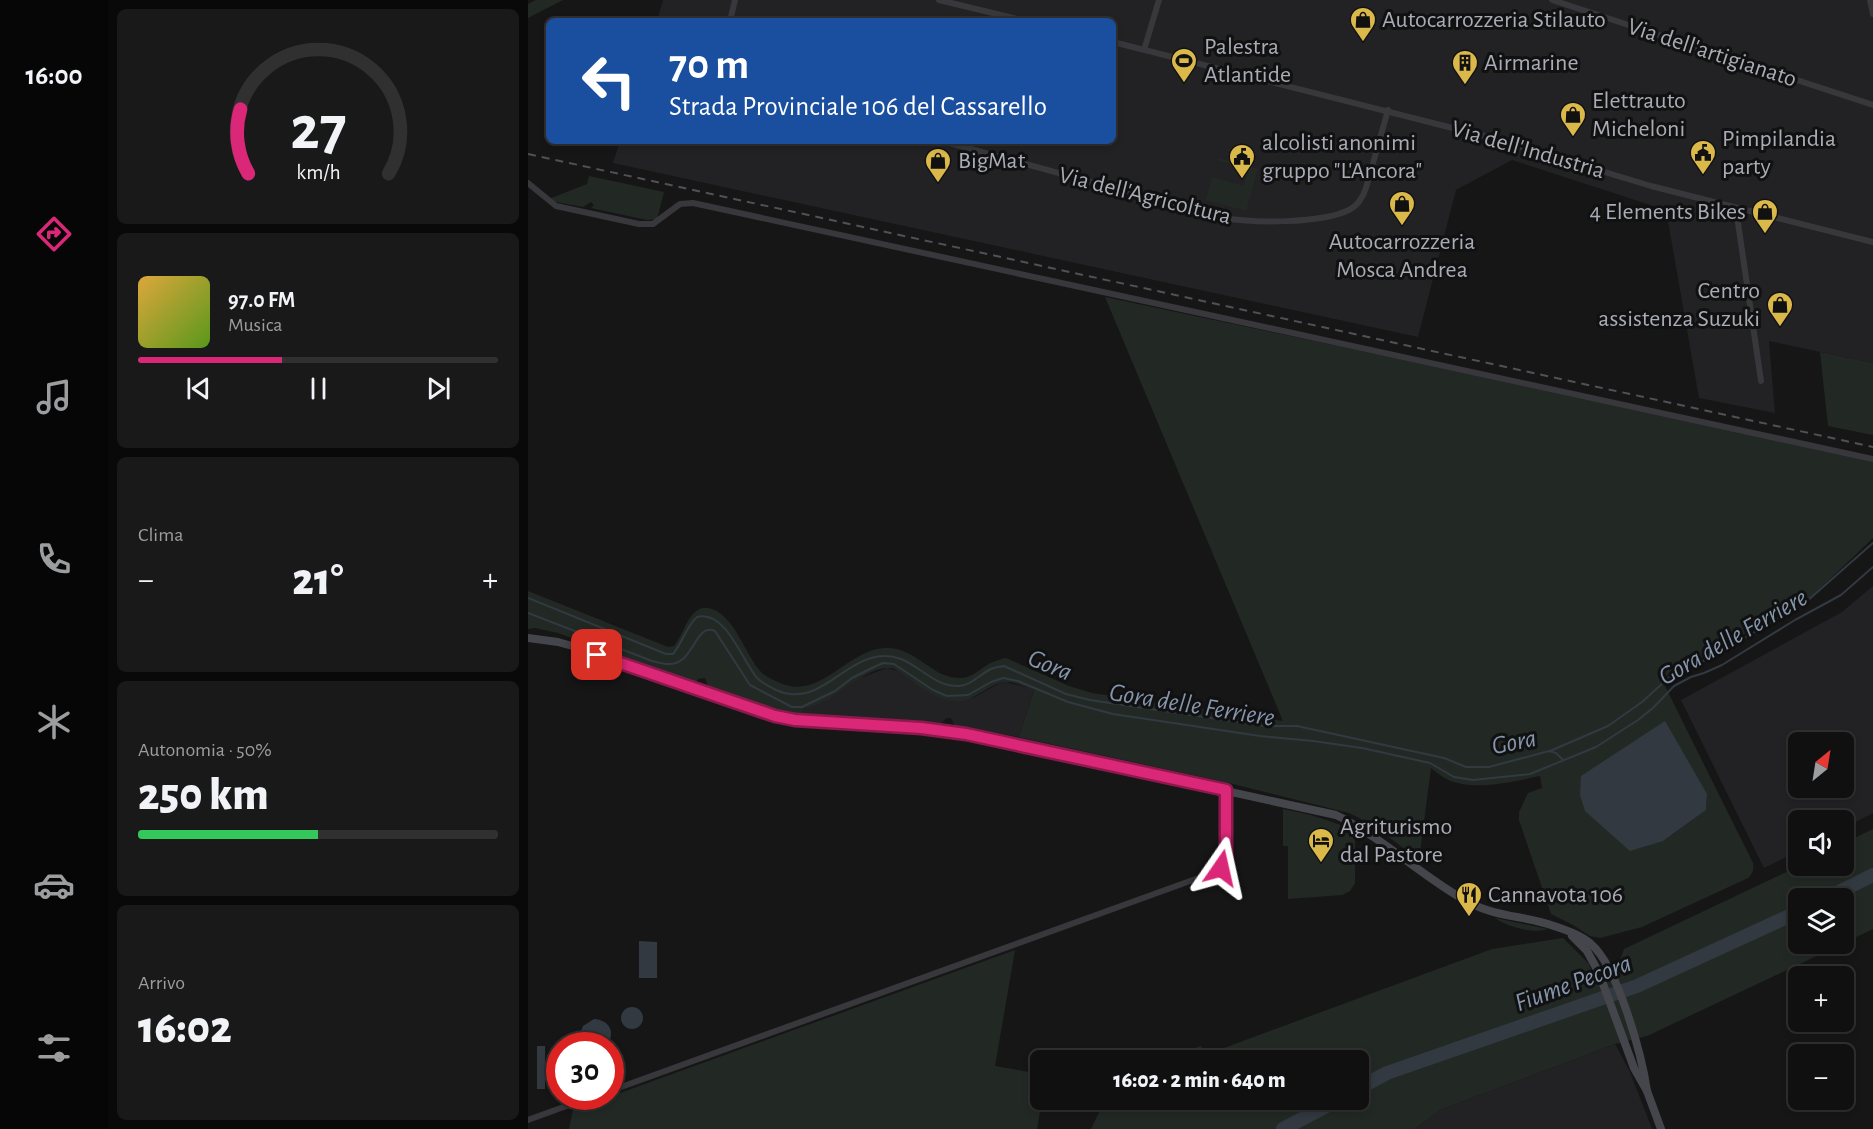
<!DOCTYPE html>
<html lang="it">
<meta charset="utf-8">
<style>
:root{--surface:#101011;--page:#19191a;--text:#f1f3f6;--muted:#9c9d9f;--line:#303031;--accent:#db2777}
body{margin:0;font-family:"Alegreya Sans",sans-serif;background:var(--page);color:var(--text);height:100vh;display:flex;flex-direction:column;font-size:22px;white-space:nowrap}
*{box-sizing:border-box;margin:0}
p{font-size:20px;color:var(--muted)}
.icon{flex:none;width:33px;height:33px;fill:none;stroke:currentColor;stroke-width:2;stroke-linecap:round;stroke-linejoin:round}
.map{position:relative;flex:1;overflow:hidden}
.panel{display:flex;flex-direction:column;gap:9px;padding:9px;background:#090909;width:420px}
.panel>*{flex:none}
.banner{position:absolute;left:18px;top:18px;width:570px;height:126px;border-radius:9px;box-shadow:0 3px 9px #0003,0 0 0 2px var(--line);background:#1a4fa0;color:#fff;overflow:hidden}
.needle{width:39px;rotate:30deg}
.fabs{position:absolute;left:1260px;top:732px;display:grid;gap:12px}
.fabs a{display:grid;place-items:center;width:66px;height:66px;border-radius:9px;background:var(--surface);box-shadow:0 3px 9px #0003,0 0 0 2px var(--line);font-size:30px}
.speed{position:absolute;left:18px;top:1032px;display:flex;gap:12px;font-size:30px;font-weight:700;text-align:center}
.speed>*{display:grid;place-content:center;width:78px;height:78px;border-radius:50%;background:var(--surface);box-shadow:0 3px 9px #0003,0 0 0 2px var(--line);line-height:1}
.speed .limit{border:9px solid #d22;background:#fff;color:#111}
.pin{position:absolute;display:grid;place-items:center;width:51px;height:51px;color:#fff;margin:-26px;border-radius:12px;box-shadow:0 3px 9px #0006}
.me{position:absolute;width:66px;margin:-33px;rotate:11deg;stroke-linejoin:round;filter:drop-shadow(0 0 4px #0008)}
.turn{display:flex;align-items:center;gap:21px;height:126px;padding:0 24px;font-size:27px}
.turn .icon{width:78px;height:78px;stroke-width:2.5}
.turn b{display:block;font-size:42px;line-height:51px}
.big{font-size:45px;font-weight:800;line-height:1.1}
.panel .widget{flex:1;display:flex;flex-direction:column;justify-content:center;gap:9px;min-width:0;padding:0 21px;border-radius:9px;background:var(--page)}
.panel .dial{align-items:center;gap:0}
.dial svg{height:156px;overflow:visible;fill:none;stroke:var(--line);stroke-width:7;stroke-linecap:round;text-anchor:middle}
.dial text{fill:var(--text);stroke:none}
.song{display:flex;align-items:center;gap:18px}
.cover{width:72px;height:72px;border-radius:9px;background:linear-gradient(135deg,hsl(40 70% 55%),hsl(90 70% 35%))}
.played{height:6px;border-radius:3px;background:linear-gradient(90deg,var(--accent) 40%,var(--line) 40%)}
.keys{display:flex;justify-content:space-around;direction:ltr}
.heat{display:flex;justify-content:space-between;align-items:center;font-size:33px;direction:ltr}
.charge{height:9px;border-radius:4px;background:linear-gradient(90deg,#34c759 50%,var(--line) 0)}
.trip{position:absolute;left:502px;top:1050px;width:339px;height:60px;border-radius:9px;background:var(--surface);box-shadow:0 3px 9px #0003,0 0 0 2px var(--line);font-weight:800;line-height:60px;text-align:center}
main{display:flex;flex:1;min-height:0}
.tab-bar{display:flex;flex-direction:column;width:108px;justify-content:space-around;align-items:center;background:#060607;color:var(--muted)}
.tab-bar .icon{width:42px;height:42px}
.tab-bar .on{color:var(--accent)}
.tab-bar b{font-size:27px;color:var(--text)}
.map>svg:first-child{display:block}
</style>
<main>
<nav class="tab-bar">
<b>16:00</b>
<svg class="icon on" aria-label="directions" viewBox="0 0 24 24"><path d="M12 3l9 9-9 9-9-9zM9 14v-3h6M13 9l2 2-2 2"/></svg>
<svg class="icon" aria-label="music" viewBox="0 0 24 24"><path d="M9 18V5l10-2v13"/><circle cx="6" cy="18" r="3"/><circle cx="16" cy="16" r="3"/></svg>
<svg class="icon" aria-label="phone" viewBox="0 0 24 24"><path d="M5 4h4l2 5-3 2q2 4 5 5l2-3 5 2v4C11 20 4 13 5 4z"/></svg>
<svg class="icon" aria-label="climate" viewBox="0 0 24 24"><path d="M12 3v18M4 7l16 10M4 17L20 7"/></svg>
<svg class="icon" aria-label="car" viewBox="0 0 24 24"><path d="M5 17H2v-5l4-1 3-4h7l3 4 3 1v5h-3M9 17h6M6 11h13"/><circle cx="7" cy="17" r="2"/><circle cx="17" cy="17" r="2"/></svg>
<svg class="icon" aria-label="filters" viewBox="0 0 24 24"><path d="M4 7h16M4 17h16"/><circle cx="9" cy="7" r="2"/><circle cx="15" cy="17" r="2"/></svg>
</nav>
<section class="panel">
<div class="widget dial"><svg viewBox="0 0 100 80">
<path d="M14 69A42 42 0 1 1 86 69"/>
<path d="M14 69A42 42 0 0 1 10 36" stroke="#db2777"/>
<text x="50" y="56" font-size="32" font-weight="700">27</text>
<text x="50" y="72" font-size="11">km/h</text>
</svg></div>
<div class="widget">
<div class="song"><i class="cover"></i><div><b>97.0 FM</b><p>Musica</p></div></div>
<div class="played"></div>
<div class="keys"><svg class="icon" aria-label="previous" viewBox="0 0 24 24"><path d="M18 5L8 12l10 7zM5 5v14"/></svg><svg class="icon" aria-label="pause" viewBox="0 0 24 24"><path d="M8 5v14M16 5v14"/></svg><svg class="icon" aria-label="next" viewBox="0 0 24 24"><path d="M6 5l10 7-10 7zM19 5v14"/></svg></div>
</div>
<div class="widget"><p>Clima</p>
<div class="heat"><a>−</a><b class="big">21°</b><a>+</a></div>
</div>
<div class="widget"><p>Autonomia · 50%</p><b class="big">250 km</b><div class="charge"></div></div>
<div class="widget"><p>Arrivo</p><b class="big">16:02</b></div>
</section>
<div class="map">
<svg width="1345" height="1129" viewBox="0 0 1345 1129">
<rect width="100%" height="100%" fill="#161617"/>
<g fill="#222224" fill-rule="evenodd">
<polygon points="135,0 1345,0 1345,363 1241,341 1247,413 1171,398 1138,210 984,160 928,190 890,337 85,163 92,141 585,141 585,21 129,21"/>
<path d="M1345,586V813L1316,828V820H1270V851L1236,868L1153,700L1314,612ZM1316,742V788H1270V742Z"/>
<polygon points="359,668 370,671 405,695 445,698 470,684 477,682 506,689 491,737 427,726 423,718 418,718 414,723 274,715 275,709 295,702 329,679"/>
<polygon points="1087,1044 1102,1072 1124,1129 887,1129 914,1109"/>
</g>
<g fill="#222924" fill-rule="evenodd">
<polygon points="8,0 35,0 0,18 0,4"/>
<polygon points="690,158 730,169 718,211 678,200 684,177 716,186 721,169 689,160"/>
<polygon points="61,176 136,192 129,219 119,220 63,208 66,205 63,202 55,207 28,202 21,199 59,184"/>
<path d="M577,297L1345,459V538L1281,599L1227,627L1183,654L1142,673L1134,680L1225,863C1226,870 1225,873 1220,878L1114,927L1072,938L1062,936L1045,925L1023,914L991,820V812L1000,793L1014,788L1012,776C987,781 948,791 923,781C915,778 909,773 903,768L891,860L845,825L821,813L697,782L491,737L506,690C497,687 488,682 479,682C462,682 449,700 432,701C411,703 394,688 378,677C373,674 368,668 362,668C342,666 313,692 297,701C290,705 282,707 275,709L274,715L230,706L181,689L177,678L170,679L167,684L30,633L7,628L0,629V591L140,647L146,646C156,635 161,605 180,608C206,612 217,656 234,673C239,677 245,680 250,682C289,701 314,657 349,649C386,641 401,679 433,678C446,678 454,666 465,662C469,660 474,659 478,658L541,686L564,693L755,721ZM1179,794L1178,810L1135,841Z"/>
<polygon points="1292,352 1345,363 1345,435 1300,426"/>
<path d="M755,809C781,814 804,820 827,832V883L822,891L814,895L760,899V846H755Z"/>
<polygon points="1345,829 1345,929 1316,943 1316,898 1270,898 1270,944 1314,944 1119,1036 1087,1044 914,1109 887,1129 563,1129 577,1100 831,1100 831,1060 635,1060 673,1046 677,1055 964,949 1035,938 1061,964 1066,977 1093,958 1096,949 1271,866 1316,866 1316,843"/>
<path d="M967,918L1020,929C1006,934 979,927 967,918Z"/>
<polygon points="487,950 467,1066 513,1074 514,1100 509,1129 41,1129 45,1110"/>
</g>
<g fill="#323940">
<polygon points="1137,721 1179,794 1178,810 1135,841 1102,851 1057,811 1052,795 1053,776"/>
<polygon points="111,941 129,942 129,978 111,978"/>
<circle cx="104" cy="1018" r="11"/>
<path d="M66,1019C81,1020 88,1032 79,1045H57C51,1039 52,1033 55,1026Z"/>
<rect x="9" y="1046" width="8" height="43"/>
</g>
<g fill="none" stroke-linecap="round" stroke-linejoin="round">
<g stroke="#323940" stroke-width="2">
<path d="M0,598L138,654H145C155,642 158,627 169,617C198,610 213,659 229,678C234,683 242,687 248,690C288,708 311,665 347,657C384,649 398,687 431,686C444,685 452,674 463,669C467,667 472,667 476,666L538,694L562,700L737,726H769L916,758L938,767H961L1021,751L1028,753L1035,760"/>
<path d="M0,613L124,661C129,662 135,664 139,664C167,666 166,622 187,631L222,685L264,707H274L307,691L324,678L346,667L355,663L366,664L405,690L419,696L440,695L463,682L475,678L490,681L540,702L585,714L732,736L785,741L834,748L902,763L926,777L945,780L1002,774L1068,747L1110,720L1125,708L1146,686L1163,677L1176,673L1194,665L1267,620L1313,595L1345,567"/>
<polyline points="1022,751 1080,726 1114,702 1146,673 1182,658 1278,602 1345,543"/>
</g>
<g stroke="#323940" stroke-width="14">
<polyline points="1299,898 1345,875"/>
<polyline points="831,1088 859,1073 1109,986 1270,912"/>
<polyline points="755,1129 810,1100"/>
</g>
<g stroke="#37373c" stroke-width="6">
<polyline points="411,0 498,21"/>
<polyline points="1024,0 1345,105"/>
<polyline points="1342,0 1345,14"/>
<polyline points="202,21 207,0"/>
<polyline points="585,42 964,138 1123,186 1345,242"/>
<polyline points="616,50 631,0"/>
<path d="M414,141L695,218C726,223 792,224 821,210C829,206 835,197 838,188L860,110"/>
<polyline points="0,183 28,206 111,224 125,224 152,204 165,203 1345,459"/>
<polyline points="1208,209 1233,381"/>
<polyline points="82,1091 687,872 696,864 698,859 698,790"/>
<polyline points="0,1120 66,1096"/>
</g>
<g stroke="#45464b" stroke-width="8">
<path d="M0,638L30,642L48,647L220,708L267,720L393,728L438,734L808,815C856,838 895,878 942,903C969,917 998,916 1026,926C1038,930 1053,935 1063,944C1090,967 1114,1056 1119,1091"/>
<polyline points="1044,936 1059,951 1071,973 1106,1068 1119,1091 1133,1129"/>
</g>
<polyline stroke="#505156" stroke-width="2" stroke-dasharray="8 6" stroke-linecap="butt" points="0,154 1345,447"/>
</g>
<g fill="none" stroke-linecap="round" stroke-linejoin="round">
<defs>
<polyline id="route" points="69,655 247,716 267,720 393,728 438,734 698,790 698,859 693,868"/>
</defs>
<use href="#route" stroke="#8e194d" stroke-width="15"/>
<use href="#route" stroke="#db2777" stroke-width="10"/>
</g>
<defs>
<symbol id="shop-pin" viewBox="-11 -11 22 30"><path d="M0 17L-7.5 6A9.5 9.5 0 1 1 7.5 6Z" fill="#dbb84a" stroke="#111112"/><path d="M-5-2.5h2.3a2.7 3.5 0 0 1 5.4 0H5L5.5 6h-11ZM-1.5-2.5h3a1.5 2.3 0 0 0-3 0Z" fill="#111"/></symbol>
<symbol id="stadium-pin" viewBox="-11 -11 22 30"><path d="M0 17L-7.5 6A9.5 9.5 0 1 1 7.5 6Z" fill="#dbb84a" stroke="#111112"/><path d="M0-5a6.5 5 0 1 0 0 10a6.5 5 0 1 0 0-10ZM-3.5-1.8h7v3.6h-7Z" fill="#111"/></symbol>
<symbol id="building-pin" viewBox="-11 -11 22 30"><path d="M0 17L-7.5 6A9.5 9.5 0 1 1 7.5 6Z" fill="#dbb84a" stroke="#111112"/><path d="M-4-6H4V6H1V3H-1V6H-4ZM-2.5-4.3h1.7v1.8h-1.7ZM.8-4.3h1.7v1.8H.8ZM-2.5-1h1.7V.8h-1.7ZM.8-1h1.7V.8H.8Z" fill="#111"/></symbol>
<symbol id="civic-pin" viewBox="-11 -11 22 30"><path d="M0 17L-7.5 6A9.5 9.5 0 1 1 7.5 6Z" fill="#dbb84a" stroke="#111112"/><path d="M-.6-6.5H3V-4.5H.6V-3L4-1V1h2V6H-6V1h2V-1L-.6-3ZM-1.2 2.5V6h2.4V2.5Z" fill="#111"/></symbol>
<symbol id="hotel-pin" viewBox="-11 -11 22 30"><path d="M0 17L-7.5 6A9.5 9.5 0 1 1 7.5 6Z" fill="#dbb84a" stroke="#111112"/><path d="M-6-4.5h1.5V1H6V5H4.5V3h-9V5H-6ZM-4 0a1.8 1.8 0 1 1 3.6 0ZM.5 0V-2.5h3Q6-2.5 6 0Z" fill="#111"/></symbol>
<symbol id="restaurant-pin" viewBox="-11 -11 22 30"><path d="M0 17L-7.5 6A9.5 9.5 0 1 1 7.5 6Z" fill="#dbb84a" stroke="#111112"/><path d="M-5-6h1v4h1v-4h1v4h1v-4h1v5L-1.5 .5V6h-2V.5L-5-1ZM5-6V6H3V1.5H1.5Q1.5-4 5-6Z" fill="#111"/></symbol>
</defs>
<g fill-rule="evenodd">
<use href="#shop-pin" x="820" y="5" width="30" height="40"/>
<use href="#stadium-pin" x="641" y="46" width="30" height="40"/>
<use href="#building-pin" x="922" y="48" width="30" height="40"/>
<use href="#shop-pin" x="1030" y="100" width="30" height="40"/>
<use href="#civic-pin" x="1160" y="138" width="30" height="40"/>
<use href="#civic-pin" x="699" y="142" width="30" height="40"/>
<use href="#shop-pin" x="395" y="146" width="30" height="40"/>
<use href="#shop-pin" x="859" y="189" width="30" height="40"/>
<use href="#shop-pin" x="1222" y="197" width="30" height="40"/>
<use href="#shop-pin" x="1237" y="290" width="30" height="40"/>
<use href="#hotel-pin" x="778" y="826" width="30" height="40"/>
<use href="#restaurant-pin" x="926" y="880" width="30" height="40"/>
</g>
<g text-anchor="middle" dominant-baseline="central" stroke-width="6" stroke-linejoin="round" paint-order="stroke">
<g font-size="24" fill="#a9acb6" stroke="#111112" text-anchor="start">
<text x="854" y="20">Autocarrozzeria Stilauto</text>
<text x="676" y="47">Palestra<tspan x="676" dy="28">Atlantide</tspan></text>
<text x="956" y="63">Airmarine</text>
<text x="1064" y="101">Elettrauto<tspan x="1064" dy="28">Micheloni</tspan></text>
<text x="1194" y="139">Pimpilandia<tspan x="1194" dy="28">party</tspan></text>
<text x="734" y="143">alcolisti anonimi<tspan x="734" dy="28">gruppo "L'Ancora"</tspan></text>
<text x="430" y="161">BigMat</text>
<text x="1218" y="212" text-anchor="end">4 Elements Bikes</text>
<text x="874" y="242" text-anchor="middle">Autocarrozzeria<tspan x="874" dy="28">Mosca Andrea</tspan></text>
<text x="1232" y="291" text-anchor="end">Centro<tspan x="1232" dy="28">assistenza Suzuki</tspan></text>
<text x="812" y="827">Agriturismo<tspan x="812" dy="28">dal Pastore</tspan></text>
<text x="960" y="895">Cannavota 106</text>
</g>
<g font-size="24" fill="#a9acb6" stroke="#111112">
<text transform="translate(1184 53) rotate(18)">Via dell'artigianato</text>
<text transform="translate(1000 150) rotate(16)">Via dell'Industria</text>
<text transform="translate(617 196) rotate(14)">Via dell'Agricoltura</text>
</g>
<g font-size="26" font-style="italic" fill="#8596ac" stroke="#111112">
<text transform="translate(1205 637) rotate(-30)">Gora delle Ferriere</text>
<text transform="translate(522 665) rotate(22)">Gora</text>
<text transform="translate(664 705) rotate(9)">Gora delle Ferriere</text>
<text transform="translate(986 742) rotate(-11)">Gora</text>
<text transform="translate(1045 983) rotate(-20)">Fiume Pecora</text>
</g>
</g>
</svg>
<div class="fabs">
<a><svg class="needle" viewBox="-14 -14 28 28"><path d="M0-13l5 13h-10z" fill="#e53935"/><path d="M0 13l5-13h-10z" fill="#9c9d9f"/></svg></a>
<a><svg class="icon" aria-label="sound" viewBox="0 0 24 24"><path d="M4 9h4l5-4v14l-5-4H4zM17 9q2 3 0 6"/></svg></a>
<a><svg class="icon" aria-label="layers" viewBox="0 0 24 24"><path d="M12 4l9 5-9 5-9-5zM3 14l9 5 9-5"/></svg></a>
<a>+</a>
<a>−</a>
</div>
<div class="speed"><div class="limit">30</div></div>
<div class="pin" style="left:69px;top:655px;background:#d93025"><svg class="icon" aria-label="arrive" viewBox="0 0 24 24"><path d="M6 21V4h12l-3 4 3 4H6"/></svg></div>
<svg class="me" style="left:693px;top:868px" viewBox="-20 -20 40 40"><path d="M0-17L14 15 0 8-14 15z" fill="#db2777" stroke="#fff" stroke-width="4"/></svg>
<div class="trip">16:02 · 2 min · 640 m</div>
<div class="banner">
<div class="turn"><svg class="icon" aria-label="left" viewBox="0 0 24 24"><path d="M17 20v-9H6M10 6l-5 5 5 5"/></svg><div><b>70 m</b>Strada Provinciale 106 del Cassarello</div></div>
</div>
</div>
</main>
